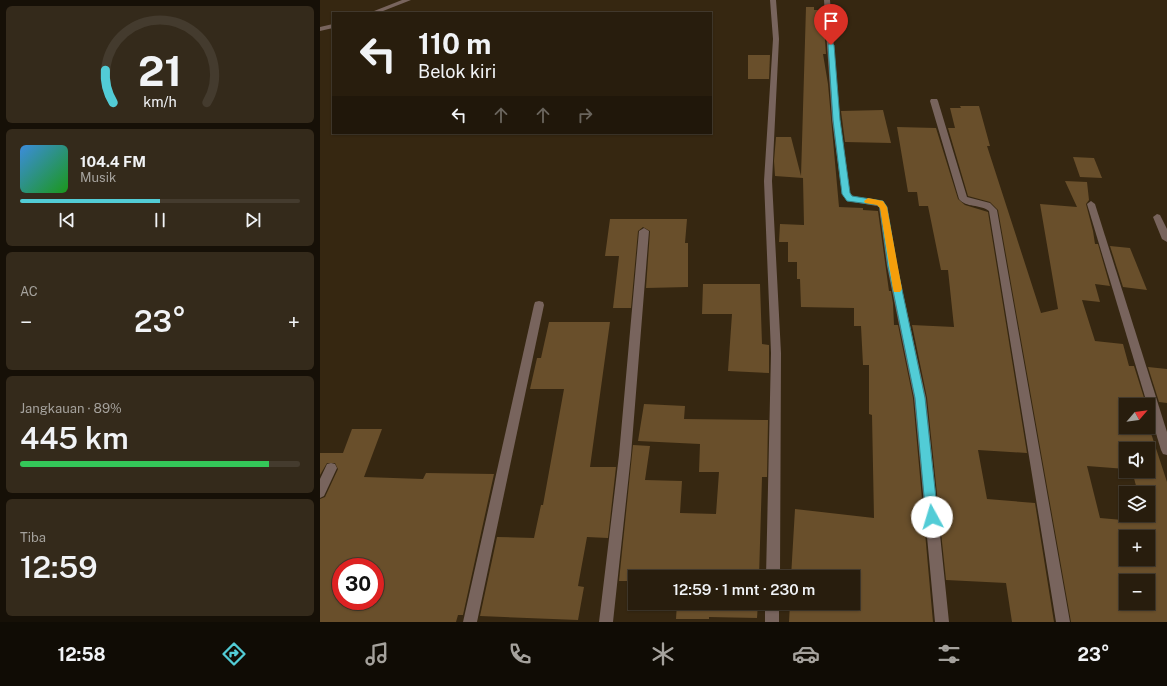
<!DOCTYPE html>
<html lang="id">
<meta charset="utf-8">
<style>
:root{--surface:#281d0d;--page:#342a1b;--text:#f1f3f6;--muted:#a5a29d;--line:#443b2e;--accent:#52ccd6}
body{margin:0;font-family:"Public Sans",sans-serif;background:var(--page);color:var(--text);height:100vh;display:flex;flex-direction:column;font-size:15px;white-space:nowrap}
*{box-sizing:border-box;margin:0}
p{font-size:13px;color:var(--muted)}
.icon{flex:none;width:22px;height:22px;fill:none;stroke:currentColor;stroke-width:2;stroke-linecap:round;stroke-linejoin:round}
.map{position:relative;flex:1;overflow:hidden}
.panel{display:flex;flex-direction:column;gap:6px;padding:6px;background:#161007;width:320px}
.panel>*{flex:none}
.banner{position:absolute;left:12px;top:12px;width:380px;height:122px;border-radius:0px;box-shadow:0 1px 3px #0004,0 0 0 1px var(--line);background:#281d0d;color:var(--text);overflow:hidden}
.needle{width:26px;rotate:62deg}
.buttons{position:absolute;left:799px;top:398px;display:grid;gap:8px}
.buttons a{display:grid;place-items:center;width:36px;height:36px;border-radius:0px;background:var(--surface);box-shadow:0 1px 3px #0004,0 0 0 1px var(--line);font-size:20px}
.speed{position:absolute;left:12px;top:558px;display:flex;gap:8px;font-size:20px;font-weight:700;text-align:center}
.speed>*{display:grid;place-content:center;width:52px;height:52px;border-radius:50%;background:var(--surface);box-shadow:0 1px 3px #0004,0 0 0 1px var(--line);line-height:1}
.speed .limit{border:6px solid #d22;background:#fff;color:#111}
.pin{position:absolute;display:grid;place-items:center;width:34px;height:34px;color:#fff;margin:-41px -17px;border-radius:50% 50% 50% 0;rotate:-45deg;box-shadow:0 0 4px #0007}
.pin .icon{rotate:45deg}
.me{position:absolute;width:44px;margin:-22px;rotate:354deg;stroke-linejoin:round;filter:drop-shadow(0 0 3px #0008)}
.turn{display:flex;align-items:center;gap:14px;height:84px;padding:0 20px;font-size:18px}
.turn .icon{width:52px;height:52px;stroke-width:2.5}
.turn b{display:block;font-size:28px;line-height:34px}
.lanes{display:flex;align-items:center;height:38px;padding:0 20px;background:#0003;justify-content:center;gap:20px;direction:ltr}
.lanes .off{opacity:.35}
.big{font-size:30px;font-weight:600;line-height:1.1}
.panel .widget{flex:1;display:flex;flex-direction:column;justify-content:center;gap:6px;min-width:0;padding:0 14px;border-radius:6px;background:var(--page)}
.panel .dial{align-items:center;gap:0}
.dial svg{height:104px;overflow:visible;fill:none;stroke:var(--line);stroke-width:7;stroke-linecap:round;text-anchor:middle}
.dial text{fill:var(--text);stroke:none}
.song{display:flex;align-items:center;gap:12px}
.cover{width:48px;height:48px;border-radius:6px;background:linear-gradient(135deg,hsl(210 70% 55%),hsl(120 70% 35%))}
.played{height:4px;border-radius:2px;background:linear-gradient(90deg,var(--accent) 50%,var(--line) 50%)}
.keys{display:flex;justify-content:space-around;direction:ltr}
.heat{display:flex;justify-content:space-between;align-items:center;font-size:22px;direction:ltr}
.charge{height:6px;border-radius:3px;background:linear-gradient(90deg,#34c759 89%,var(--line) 0)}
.trip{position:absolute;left:308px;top:570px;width:232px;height:40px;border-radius:0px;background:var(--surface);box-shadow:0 1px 3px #0004,0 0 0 1px var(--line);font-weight:600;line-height:40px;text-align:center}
.dock{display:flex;height:64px;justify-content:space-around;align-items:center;background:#100c05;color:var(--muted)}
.dock .icon{width:28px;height:28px}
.dock .current{color:var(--accent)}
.dock b{font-size:18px;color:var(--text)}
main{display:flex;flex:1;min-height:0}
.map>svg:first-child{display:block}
</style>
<main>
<section class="panel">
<div class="widget dial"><svg viewBox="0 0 100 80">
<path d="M14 69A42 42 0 1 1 86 69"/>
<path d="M14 69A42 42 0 0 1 8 44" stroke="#52ccd6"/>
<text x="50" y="56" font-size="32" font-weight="700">21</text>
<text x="50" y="72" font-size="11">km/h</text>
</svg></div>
<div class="widget">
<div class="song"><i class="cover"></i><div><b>104.4 FM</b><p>Musik</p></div></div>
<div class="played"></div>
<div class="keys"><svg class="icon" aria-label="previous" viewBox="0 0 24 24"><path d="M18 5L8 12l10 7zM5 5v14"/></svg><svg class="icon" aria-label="pause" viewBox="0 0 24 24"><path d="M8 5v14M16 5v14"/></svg><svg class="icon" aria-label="next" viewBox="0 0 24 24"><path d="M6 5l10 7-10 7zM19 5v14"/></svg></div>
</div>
<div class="widget"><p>AC</p>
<div class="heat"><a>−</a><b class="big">23°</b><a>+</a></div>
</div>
<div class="widget"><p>Jangkauan · 89%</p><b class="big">445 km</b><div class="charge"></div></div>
<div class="widget"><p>Tiba</p><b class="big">12:59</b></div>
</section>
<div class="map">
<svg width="847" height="622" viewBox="0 0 847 622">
<rect width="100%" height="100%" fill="#362711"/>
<g fill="#694f2b" fill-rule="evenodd">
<polygon points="486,7 494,7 494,10 503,10 506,54 503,54 508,84 519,207 543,208 543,210 558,211 569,291 571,291 573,303 574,325 578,325 593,398 613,622 469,622 470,603 533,603 533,577 471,577 475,509 554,518 552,415 549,414 549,365 543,365 541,326 534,326 534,308 481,307 480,279 477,279 477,262 468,262 468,242 459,242 460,224 484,225 483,178 455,176 454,161 456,137 471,137 481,176"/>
<polygon points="428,55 450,55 449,79 428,79"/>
<path d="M640,106H659L670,146H667L721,313L738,309L720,204L757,207L745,181L767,182L769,200L766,204L773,231L775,244H778L790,286L775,284L780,302L762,300L775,341L803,344L809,366H814L825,401H823L824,405H806V427H828V424L847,482V622H751L678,210L670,202L648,196L628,128H635L630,108H641ZM806,449H828V471H812L818,493H828V515H823L825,522L780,518L767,466L806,469ZM806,537H828V559H806ZM806,581H828V603H806Z"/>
<polygon points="563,110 571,143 525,142 521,111"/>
<polygon points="577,127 616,128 638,199 645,205 668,212 707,453 658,450 667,499 715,503 734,622 692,622 686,583 626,580 607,398 592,325 634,327 628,270 621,270 608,206 599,206 597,192 588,192"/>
<polygon points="753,157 774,158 782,178 760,177"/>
<polygon points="290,219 367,219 365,243 368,243 368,287 326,288 330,231 323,227 318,231 311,308 293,308 299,256 285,256"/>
<polygon points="790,246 810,248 827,290 803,287"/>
<polygon points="383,284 440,284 442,344 449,345 449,373 408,371 412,314 382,314"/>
<polygon points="229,322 290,322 270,467 296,467 288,538 267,537 258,586 264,587 258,620 160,616 177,537 214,538 221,505 223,505 244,389 210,389 217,358 221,358"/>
<polygon points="828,367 847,369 847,403 839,402"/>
<polygon points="324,404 365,406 364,419 448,420 447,477 442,477 439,577 315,577 315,581 299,581 313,445 330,446 325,480 362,481 360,513 396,514 399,472 379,472 380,444 318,441"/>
<path d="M32,429H62L44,477L103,479L106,473L174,474L143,615H138L136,622H0V499L5,497L18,469L15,463H7L0,475V453H23ZM21,567H55V601H21Z"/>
<polygon points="357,603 438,603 437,618 389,617 389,619 356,619"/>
</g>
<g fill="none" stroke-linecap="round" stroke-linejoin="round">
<g fill="#78645d" fill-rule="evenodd">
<polygon points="82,0 91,0 58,13 49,13"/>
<polygon points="450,0 456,0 459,39 452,181 461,353 460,577 446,577 451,353 444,181 453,39"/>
<polygon points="504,0 510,0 520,120 530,193 533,196 563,201 567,207 577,266 606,398 629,622 615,622 594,398 567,266 559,207 557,206 527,201 522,194 512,120"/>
<polygon points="13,24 13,28 0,31 0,27"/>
<path d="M611,99H617L618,101L647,197L670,203L677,210L750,622H736L669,211C660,204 646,208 639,199L610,101Z"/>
<polygon points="771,201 775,204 847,432 847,455 843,454 841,450 767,204"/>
<polygon points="837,214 840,215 847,229 847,242 842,239 833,217"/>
<polygon points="324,228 329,231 311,455 293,622 279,622 299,455 319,231"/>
<polygon points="219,301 223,302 224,305 157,622 143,622 214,305 215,302"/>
<polygon points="11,463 15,464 17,468 4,496 0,498 0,479 7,464"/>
<rect x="445" y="603" width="14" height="19"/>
</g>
</g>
<polygon fill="#52ccd6" stroke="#35858b" points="511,43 514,45 520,120 530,193 532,196 563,201 567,207 577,266 605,398 618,517 616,521 612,523 608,521 606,517 595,398 568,266 560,208 557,205 527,201 522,194 513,120 508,45"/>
<polygon fill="#f59e0b" points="548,198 563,201 567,207 582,289 580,292 574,292 573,289 560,208 557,205 545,203 544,201"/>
</svg>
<div class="buttons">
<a><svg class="needle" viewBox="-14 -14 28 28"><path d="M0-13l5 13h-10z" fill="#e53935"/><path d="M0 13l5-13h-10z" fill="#a5a29d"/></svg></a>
<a><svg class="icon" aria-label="sound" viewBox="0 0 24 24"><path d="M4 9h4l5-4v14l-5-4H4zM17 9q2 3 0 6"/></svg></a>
<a><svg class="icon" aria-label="layers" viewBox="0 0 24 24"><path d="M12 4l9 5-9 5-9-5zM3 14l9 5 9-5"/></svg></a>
<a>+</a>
<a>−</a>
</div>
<div class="speed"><div class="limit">30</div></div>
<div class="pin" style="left:511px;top:45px;background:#d93025"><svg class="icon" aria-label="arrive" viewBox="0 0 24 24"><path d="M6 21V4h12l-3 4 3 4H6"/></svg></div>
<svg class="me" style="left:612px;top:517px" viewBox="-20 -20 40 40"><circle r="19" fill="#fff"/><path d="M0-13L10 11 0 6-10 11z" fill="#52ccd6"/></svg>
<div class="trip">12:59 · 1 mnt · 230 m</div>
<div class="banner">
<div class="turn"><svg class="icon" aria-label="left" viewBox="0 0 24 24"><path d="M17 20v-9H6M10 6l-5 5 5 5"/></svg><div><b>110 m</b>Belok kiri</div></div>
<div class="lanes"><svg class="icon" aria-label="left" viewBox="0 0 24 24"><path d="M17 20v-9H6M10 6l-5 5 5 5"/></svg><svg class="icon off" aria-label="ahead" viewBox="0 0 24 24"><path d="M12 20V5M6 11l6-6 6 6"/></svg><svg class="icon off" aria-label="ahead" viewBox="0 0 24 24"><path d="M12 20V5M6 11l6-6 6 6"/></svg><svg class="icon off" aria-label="right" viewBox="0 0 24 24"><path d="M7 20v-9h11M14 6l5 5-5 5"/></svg></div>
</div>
</div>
</main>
<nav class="dock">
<b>12:58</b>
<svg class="icon current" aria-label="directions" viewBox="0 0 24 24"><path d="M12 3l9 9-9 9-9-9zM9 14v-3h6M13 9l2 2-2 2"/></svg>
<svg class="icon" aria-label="music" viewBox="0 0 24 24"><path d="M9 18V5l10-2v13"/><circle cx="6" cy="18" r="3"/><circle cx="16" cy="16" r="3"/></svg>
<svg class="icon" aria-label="phone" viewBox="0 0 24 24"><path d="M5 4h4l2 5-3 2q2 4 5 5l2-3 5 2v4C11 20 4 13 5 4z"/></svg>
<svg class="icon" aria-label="climate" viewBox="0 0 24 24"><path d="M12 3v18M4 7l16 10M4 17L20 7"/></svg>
<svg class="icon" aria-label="car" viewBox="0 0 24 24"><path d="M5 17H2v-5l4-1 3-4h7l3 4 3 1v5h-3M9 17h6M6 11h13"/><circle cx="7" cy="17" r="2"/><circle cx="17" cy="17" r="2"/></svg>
<svg class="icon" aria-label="filters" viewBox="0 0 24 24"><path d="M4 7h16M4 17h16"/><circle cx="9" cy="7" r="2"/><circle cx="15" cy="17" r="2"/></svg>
<b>23°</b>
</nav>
